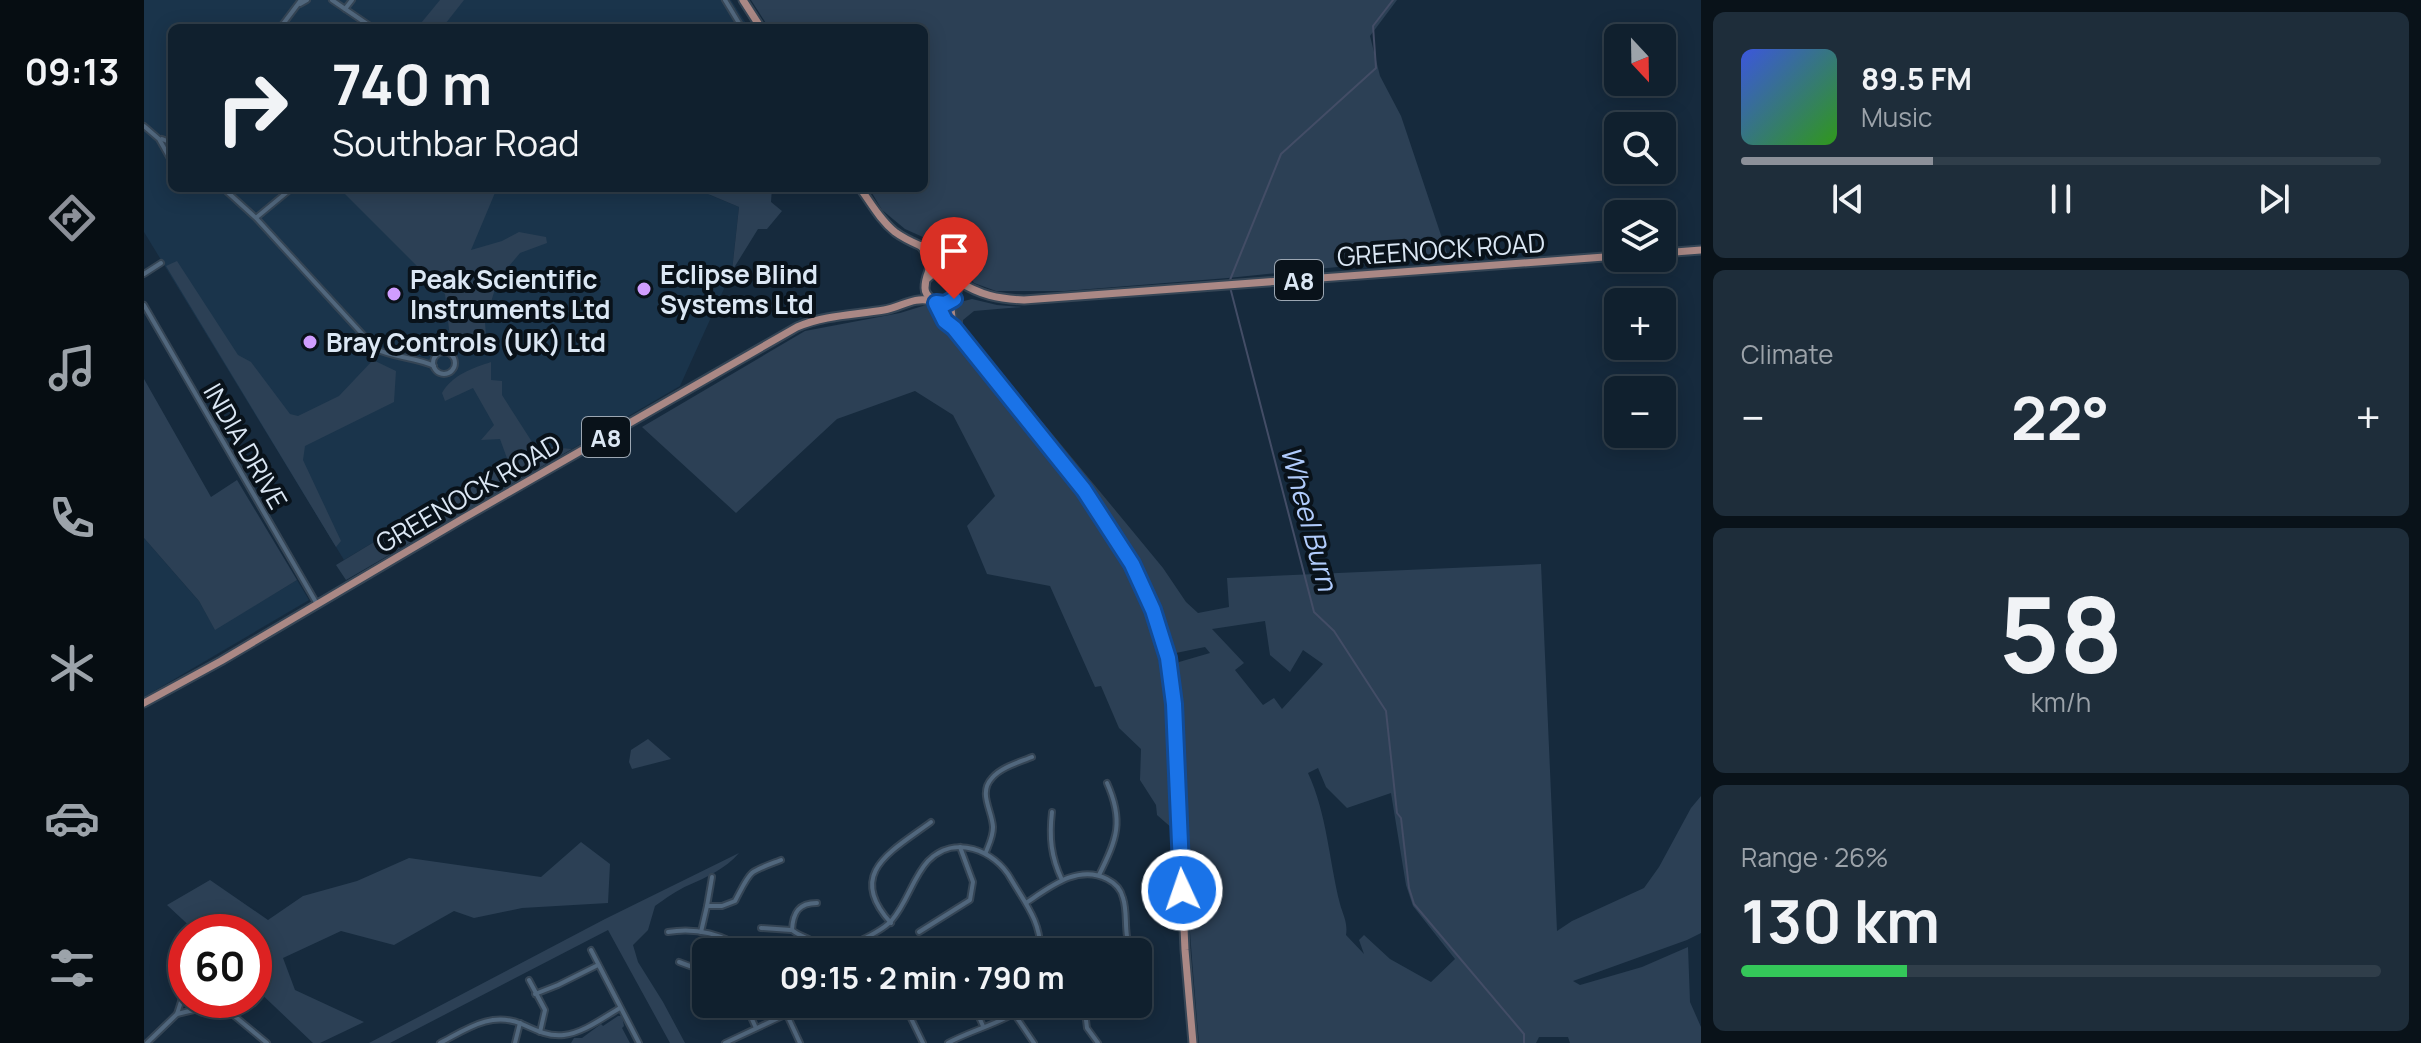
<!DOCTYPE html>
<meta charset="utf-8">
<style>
:root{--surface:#10202e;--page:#1e2d3a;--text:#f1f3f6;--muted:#9ca3aa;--line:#303e4a;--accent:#8c9099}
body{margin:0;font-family:Manrope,sans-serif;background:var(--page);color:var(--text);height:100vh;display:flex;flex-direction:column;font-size:30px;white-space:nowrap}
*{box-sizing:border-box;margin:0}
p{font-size:26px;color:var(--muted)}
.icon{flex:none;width:44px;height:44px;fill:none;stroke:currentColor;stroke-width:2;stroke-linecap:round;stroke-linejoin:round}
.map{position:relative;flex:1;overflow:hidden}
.panel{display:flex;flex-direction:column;gap:12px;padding:12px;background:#091219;width:720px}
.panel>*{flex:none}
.guide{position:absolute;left:24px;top:24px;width:760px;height:168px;border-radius:12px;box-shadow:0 4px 20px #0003,0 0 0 2px var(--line);background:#10202e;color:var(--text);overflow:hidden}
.needle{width:52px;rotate:158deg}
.controls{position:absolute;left:1460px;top:24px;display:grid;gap:16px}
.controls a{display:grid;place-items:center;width:72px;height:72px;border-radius:12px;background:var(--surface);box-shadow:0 4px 20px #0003,0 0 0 2px var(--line);font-size:40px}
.speed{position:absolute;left:24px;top:914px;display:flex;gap:16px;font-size:40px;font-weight:700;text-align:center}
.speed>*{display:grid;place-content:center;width:104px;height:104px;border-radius:50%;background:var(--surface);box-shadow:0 4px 20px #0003,0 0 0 2px var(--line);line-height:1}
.speed .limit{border:12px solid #d22;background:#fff;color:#111}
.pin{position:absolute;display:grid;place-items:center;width:68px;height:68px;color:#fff;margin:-82px -34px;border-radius:50% 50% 50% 0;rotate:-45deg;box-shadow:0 0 8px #0007}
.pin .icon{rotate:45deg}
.me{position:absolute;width:88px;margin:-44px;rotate:357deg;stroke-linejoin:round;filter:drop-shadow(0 0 6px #0008)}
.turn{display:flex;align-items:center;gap:28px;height:168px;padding:0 32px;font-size:36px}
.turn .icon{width:104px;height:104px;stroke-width:2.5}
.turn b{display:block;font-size:56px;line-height:68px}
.big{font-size:60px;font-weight:700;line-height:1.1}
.panel .widget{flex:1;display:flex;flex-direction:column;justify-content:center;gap:12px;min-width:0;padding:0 28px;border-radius:12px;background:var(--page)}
.panel .dial{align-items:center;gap:0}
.dial b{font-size:104px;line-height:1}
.song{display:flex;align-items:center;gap:24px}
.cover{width:96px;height:96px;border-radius:12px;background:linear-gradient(135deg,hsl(230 70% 55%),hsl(110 70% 35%))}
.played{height:8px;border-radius:4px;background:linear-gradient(90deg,var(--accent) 30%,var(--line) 30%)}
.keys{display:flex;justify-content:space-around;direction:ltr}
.heat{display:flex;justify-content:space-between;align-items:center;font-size:44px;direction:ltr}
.charge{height:12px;border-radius:6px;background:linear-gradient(90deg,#34c759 26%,var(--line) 0)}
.trip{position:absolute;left:548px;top:938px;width:460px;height:80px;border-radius:12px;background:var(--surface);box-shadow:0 4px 20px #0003,0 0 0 2px var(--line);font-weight:700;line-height:80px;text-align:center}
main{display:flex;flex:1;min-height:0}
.tabs{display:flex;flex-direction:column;width:144px;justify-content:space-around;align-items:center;background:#060d12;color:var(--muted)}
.tabs .icon{width:56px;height:56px}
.tabs .active{color:var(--accent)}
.tabs b{font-size:36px;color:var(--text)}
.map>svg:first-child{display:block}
</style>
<main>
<nav class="tabs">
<b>09:13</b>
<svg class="icon active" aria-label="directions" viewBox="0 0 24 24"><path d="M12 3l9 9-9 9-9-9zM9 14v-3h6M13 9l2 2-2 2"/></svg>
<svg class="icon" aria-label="music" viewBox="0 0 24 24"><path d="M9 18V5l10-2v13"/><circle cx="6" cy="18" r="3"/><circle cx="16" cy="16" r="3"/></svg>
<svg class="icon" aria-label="phone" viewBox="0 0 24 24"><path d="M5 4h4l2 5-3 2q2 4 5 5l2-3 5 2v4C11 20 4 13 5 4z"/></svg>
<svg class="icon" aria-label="climate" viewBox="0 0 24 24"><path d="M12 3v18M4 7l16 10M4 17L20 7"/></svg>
<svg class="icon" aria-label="car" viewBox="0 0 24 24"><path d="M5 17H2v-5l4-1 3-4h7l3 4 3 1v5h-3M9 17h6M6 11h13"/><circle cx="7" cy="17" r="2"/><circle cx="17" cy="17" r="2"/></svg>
<svg class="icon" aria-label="filters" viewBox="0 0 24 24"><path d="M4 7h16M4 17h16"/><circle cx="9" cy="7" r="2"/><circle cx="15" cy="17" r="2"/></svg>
</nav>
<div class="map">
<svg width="1557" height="1043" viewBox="0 0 1557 1043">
<rect width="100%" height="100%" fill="#162a3d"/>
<g fill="#1a344b">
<polygon points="0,0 587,0 605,28 28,28 28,188 587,188 566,195 595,207 588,271 536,386 428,449 389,446 200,560 0,232"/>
<polygon points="0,538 55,601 71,629 153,580 165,600 0,697"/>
</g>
<g fill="#2c4055" fill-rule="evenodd">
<polygon points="296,0 320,0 298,28 273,28"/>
<polygon points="607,0 1253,0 1226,36 1236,76 1257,116 1304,256 1084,278 921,291 852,291 830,283 801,247 761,229 738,210 725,188 780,188 780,28 625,28"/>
<polygon points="195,188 353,188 327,250 358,241 375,232 402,237 403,243 376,253 354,279 341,322 343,351 307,347 301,294"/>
<polygon points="587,188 628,188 627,202 638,211 623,229 614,229 588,271 595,207 564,194"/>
<polygon points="33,261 94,355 107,362 146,414 154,416 195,396 229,360 252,371 250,402 161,446 159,460 197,541 192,547 22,266"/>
<path d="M828,299L853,305L878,307L830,311L819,320V326L986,528L1019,568L1042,602L1054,613L1085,607L1083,578L1397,564L1413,931L1428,921L1500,888L1515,867L1547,808L1557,796V933L1543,940L1429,981L1436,985L1498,967L1544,947L1546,1002L1557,1027V1043H1426L1424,1037H1395L1392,1043H1055C1048,964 1042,884 1038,805C1036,760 1037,715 1029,671L1035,662L1066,653L1061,647L1027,654L1018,625L978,541L932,471L812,325L811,310L820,301ZM1121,621L1126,655L1146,672L1159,650L1179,664L1138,709L1130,698L1119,705L1091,670L1100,663L1068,629ZM1174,768L1182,787L1203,808L1247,793L1262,885L1269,906L1311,959L1287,982L1246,959L1220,935L1215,940L1220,954L1202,935C1204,923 1199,915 1196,904C1185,860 1183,814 1164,773Z"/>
<path d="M782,305L949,513C969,544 989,576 1003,610C1032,678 1028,757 1029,829L1013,815L1012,805L996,780L997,749L975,728L957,686L951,687L906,586L843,574L823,526L851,496L809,415L771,391L693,419L592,513L498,427L661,331L756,313Z"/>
<path d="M347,362V380L358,381V395L390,445L428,449L202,580L192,565L364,461L356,439L337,440L350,425L329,388L301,401L298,393C308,375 329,368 347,362Z"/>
<polygon points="0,379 67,497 93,480 153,580 71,630 55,601 0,538"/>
<polygon points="504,739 527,759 488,769 485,762 487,750"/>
<polygon points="437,842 466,864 464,903 378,908 330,918 310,911 250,945 197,931 139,958 151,990 220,1022 176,1043 169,1043 110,987 110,932 52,932 23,905 66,880 124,920 159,896 213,881 265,858 397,877"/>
<path d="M595,853C581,869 563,877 545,885C533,890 521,899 511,906L504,930L489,945L494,962L519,1002L541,1043H526L464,930L246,1043H225L461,919Z"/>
<polygon points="474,1016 478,1016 480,1026 478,1028 486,1043 427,1043 430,1038 438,1038 457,1024 459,1026"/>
</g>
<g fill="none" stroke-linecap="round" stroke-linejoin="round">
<g stroke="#434d66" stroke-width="2">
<polyline points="1086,280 1137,154 1232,68 1229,26 1249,0"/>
<polyline points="1086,287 1170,612 1190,631 1242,711 1253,813 1257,818 1265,888 1270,904 1380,1034 1380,1043"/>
</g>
<defs>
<g id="minor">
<polyline points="188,0 229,28"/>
<polyline points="581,0 598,28"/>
<polyline points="156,4 163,0"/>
<polyline points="201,9 208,0"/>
<polyline points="136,28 157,0"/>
<polyline points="0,126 15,139 28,162"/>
<polyline points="18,139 28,143"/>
<path d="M79,188L112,218L232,349C250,358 271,357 290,366"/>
<polyline points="113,217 148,188"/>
<polyline points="0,274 17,263"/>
<polyline points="0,305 173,604"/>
<circle cx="300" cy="363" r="11"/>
<path d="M908,812C905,837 907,857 918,880"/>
<path d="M842,852C845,844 849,837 849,827C848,810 834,793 848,778C857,767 876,762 888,757"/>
<path d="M955,875C973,839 980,821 963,783"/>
<path d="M673,903C655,903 649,912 648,930C659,939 671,937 675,952"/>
<path d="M882,903C906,887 934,864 963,879C971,883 977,889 979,898C983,910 981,924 983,936"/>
<polyline points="563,906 568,877"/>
<path d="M747,923C701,873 748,851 787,822"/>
<polyline points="617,928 647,930"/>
<path d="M524,932C551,927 581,934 603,952"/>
<path d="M557,932L563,906H578L591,901C608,869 603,873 637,860"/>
<polyline points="775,932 826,900 829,882 816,847"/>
<polyline points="896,947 919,952"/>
<polyline points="447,950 495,1043"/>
<path d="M689,952C703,948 739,931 748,920C763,903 769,877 784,861C810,834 851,850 867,879C881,903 898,923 896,952"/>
<polyline points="856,952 869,944"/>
<polyline points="535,962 562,972"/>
<polyline points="385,980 401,1010 396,1032"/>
<polyline points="391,994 414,985 454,965"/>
<polyline points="49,1000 58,1008"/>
<polyline points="601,1004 612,1028"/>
<polyline points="638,1004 656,1043"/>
<polyline points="829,1004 839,1026"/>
<polyline points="940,1004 943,1028 954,1043"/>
<polyline points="761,1006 779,1043"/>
<polyline points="33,1014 40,992 37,976 42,957"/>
<polyline points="871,1015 890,1043"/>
<polyline points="3,1043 33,1014 58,1008 88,1014 123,1043"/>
<path d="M296,1043C323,1029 347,1011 378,1024C391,1030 405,1037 420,1035C439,1033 460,1017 476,1008"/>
<polyline points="371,1043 376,1023"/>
<polyline points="581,1043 643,1014"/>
<path d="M804,1043C827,1030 866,1021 882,1004"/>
</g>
<g id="primary">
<polyline points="599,0 617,28"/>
<path d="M716,188C727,203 736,220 751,232C778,252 805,247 815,286L807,309L809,326"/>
<path d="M777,246C795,270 781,267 781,288C781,296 787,297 791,303C799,311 800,320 810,328L940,490L988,564L1009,610L1024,658L1030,704L1041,950L1049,1043"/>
<polyline points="1518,253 1557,250"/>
<path d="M784,278C792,270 800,269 809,275"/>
<path d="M814,281C836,295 854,299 880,300L1474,256"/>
<path d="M0,703L77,661L318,519L653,327C681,315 710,315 740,310C758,307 769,296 788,301"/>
</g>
</defs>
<use href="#minor" stroke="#354555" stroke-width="8"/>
<use href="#primary" stroke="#354555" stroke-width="11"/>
<use href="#minor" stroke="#51677d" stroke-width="4"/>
<use href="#primary" stroke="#aa8885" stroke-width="7"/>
</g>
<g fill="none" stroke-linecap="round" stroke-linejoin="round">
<defs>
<polyline id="route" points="810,299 801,304 792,303 801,321 810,328 940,490 988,564 1009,610 1024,658 1030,704 1038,890"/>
</defs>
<use href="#route" stroke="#114b97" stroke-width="20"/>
<use href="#route" stroke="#1a73e8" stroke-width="14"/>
</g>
<g fill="#d09dff" stroke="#09121a" stroke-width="3">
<circle cx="500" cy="289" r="8"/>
<circle cx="250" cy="294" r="8"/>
<circle cx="166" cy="342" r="8"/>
</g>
<g text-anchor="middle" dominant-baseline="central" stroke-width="8" stroke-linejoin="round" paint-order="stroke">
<g fill="#09121a" stroke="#9ca7b3" stroke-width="2">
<rect x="1131" y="260" width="48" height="40" rx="6"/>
<rect x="438" y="417" width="48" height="40" rx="6"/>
</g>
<g font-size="24" font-weight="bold" fill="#dbe7f4">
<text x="1155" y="280">A8</text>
<text x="462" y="437">A8</text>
</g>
<g font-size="26" fill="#dbe7f4" stroke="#09121a">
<text transform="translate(1297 249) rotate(-4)">GREENOCK ROAD</text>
<text transform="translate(102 446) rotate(60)">INDIA DRIVE</text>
<text transform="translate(324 493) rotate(-30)">GREENOCK ROAD</text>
</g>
<g font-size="26" font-weight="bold" fill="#dbe7f4" stroke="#09121a" text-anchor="start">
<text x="516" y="274">Eclipse Blind<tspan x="516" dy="30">Systems Ltd</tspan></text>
<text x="266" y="279">Peak Scientific<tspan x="266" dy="30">Instruments Ltd</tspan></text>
<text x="182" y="342">Bray Controls (UK) Ltd</text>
</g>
<g font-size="28" font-style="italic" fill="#b1ccfd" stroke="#09121a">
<text transform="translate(1166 518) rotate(75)">Wheel Burn</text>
</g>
</g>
</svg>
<div class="controls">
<a><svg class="needle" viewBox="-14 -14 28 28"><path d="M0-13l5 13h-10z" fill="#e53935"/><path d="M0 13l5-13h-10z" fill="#9ca3aa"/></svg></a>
<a><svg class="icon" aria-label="search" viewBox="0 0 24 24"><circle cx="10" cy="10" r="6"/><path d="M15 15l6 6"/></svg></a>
<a><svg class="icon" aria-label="layers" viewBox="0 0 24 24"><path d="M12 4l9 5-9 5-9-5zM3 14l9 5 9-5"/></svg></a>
<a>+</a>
<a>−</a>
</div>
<div class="speed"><div class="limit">60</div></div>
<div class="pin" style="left:810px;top:299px;background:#d93025"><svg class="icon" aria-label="arrive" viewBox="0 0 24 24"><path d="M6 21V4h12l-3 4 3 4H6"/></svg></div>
<svg class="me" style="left:1038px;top:890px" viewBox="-20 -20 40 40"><circle r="17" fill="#1a73e8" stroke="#fff" stroke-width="3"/><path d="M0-11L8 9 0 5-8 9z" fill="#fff"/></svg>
<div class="trip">09:15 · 2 min · 790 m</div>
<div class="guide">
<div class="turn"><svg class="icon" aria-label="right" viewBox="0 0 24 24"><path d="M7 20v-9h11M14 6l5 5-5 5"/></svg><div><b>740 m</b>Southbar Road</div></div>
</div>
</div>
<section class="panel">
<div class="widget">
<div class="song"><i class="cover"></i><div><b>89.5 FM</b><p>Music</p></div></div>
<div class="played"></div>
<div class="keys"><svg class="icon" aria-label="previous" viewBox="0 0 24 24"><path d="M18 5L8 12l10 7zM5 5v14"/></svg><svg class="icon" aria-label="pause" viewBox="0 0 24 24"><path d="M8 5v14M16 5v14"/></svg><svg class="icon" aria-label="next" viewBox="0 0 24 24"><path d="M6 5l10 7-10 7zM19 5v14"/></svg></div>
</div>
<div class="widget"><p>Climate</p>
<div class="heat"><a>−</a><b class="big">22°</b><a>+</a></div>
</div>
<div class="widget dial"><b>58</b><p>km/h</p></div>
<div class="widget"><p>Range · 26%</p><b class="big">130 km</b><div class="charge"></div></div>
</section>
</main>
